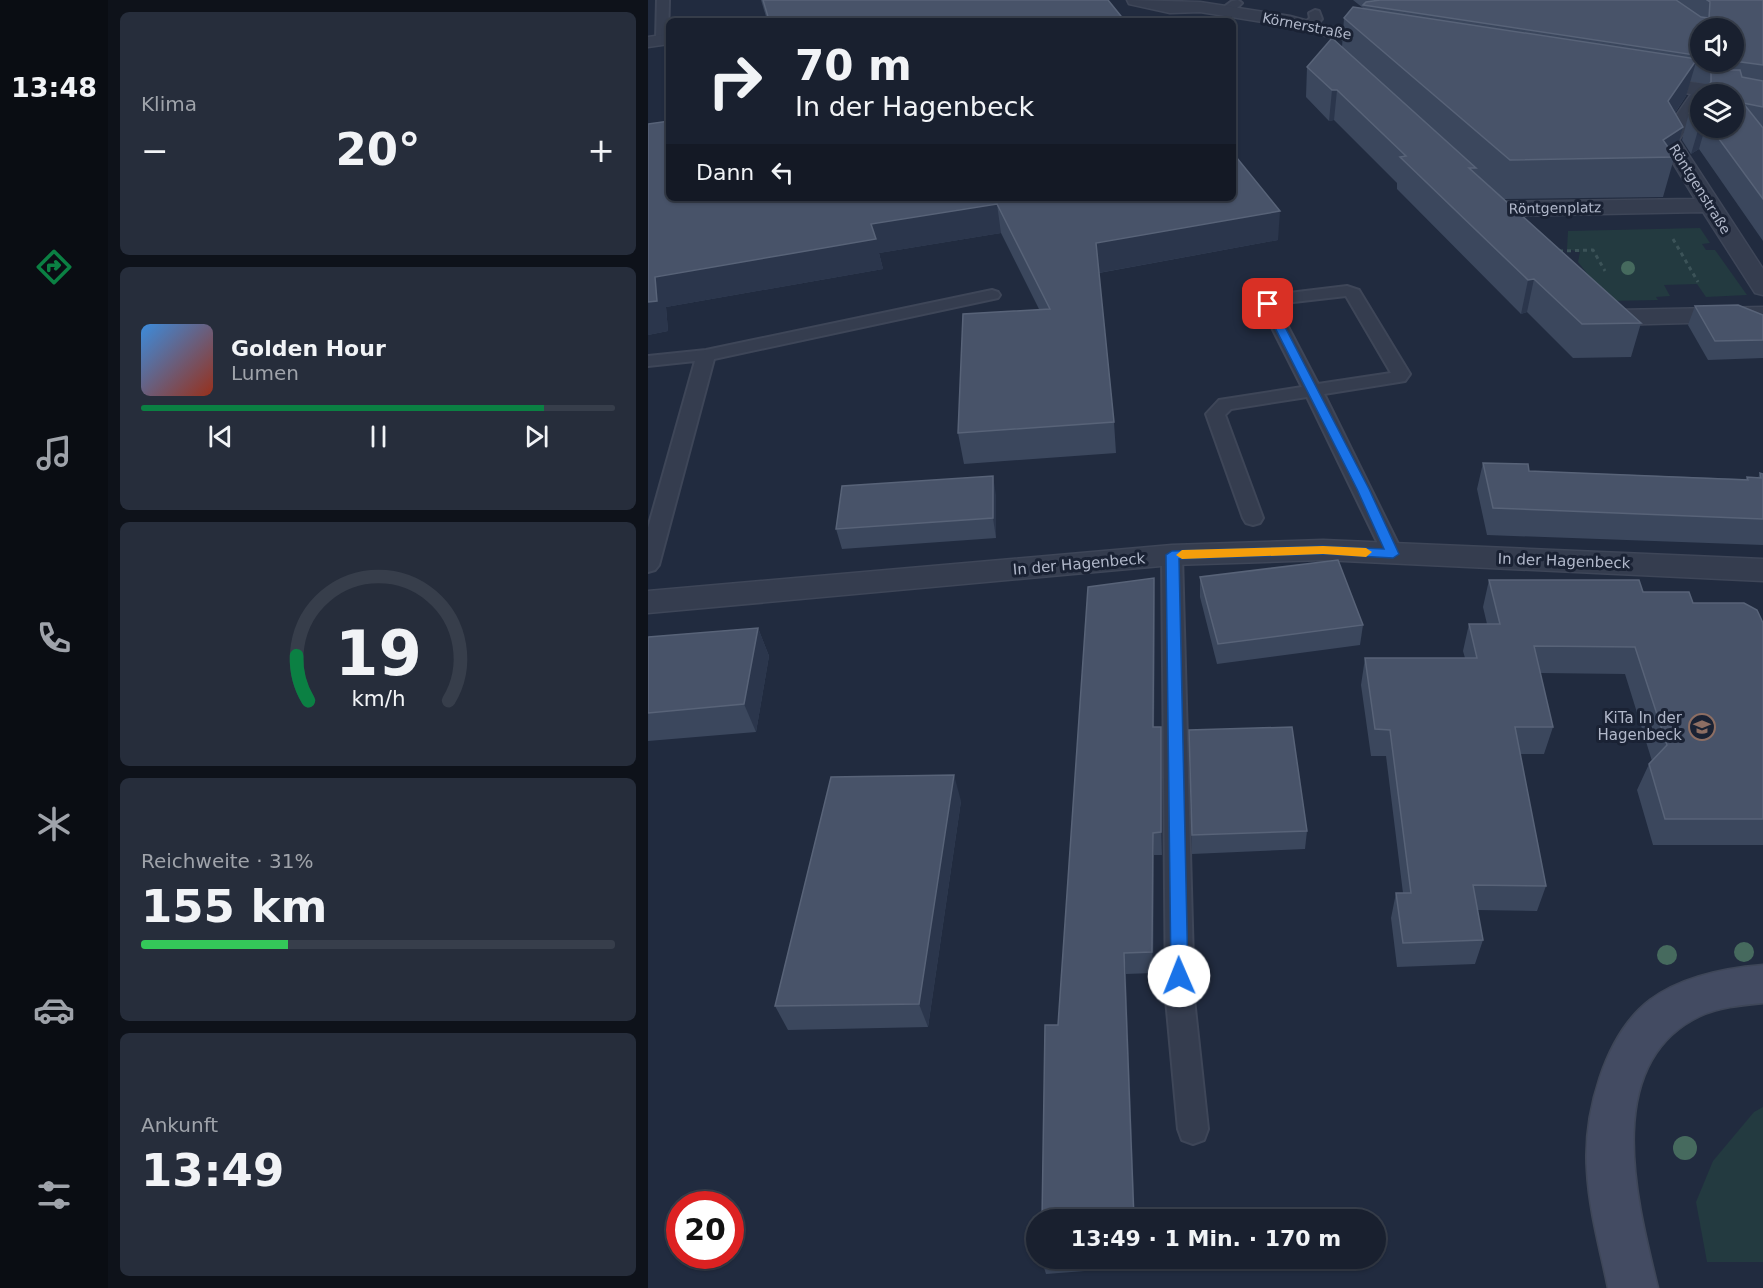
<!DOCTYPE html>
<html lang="de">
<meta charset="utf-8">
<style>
:root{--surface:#19202f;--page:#262d3b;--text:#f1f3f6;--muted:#9fa3aa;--line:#373e4b;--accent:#0b8043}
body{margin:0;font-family:"DejaVu Sans",sans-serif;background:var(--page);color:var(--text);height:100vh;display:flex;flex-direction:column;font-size:22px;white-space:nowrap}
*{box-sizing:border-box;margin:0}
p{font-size:20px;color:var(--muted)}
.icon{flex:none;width:33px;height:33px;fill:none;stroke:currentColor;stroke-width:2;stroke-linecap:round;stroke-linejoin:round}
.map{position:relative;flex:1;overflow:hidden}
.drawer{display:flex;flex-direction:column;gap:12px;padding:12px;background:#0e121a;width:540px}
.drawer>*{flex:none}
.top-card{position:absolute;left:18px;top:18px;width:570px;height:183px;border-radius:9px;box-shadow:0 2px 4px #0004,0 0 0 2px var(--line);background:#19202f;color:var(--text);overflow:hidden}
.buttons{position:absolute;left:1042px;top:18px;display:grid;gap:12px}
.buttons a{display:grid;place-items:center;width:54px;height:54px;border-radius:50%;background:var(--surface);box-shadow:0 2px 4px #0004,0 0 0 2px var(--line);font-size:30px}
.speed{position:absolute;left:18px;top:1191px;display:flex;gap:12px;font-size:30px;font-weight:700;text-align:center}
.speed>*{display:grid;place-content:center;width:78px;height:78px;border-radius:50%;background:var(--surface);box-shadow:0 2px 4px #0004,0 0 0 2px var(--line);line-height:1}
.speed .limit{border:9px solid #d22;background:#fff;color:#111}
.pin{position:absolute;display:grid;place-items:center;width:51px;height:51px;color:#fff;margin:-26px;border-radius:12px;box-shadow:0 3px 9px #0006}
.me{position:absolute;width:66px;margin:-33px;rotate:359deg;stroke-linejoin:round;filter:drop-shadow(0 0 4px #0008)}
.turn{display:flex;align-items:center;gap:21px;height:126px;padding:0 30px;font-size:27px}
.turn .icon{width:78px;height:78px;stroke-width:2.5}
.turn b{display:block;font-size:42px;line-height:51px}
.then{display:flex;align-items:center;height:57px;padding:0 30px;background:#0003;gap:12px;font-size:22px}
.big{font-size:45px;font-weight:600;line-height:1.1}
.drawer .card{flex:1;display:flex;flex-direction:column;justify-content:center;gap:9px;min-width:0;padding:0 21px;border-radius:9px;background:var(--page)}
.drawer .dial{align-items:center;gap:0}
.dial svg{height:156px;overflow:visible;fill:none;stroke:var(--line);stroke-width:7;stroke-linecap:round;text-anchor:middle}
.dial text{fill:var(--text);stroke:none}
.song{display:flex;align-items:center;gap:18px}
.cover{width:72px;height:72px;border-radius:9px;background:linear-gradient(135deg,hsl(210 70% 55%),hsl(10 70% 35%))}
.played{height:6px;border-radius:3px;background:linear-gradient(90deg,var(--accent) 85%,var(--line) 85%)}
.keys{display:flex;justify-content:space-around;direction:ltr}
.heat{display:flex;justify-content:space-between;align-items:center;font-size:33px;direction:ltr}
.charge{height:9px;border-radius:4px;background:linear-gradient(90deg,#34c759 31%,var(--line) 0)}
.trip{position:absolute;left:378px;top:1209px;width:360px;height:60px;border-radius:30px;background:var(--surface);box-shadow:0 2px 4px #0004,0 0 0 2px var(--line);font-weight:600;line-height:60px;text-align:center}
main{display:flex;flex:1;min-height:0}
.menu{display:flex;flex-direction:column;width:108px;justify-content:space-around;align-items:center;background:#0a0d13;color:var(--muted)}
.menu .icon{width:42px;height:42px}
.menu .current{color:var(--accent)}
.menu b{font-size:27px;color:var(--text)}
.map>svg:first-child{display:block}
</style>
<main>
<nav class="menu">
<b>13:48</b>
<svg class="icon current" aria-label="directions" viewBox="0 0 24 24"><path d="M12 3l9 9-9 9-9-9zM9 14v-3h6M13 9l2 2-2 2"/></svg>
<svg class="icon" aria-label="music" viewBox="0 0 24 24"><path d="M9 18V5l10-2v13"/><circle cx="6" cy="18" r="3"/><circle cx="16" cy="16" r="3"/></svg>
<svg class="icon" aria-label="phone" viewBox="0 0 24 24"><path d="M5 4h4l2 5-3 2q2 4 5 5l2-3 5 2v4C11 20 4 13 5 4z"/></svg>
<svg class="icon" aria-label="climate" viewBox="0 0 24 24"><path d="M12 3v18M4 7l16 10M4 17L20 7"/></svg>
<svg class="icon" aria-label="car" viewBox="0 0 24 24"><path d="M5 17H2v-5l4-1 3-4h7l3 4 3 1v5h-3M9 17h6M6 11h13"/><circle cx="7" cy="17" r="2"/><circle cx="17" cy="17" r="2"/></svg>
<svg class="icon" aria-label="filters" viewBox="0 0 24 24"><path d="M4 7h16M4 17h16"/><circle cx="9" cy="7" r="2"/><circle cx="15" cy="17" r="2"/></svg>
</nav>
<section class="drawer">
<div class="card"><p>Klima</p>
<div class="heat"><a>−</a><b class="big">20°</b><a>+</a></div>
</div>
<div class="card">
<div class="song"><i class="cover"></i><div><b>Golden Hour</b><p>Lumen</p></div></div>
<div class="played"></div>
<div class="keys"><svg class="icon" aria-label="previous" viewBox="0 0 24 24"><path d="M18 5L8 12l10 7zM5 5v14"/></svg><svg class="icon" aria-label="pause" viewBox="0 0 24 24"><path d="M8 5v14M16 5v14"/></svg><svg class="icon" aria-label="next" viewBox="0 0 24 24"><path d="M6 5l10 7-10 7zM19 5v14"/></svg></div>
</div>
<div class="card dial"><svg viewBox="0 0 100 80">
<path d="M14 69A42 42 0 1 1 86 69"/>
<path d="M14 69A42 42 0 0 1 8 46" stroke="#0b8043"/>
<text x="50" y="56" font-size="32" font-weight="700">19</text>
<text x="50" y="72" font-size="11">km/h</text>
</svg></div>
<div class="card"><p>Reichweite · 31%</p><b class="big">155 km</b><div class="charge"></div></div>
<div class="card"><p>Ankunft</p><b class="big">13:49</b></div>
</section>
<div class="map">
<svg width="1115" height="1288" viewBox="0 0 1115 1288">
<rect width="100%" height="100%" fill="#212b3f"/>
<g fill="#233a40">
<polygon points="1052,228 1062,243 1054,244 1058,250 1067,250 1099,295 1058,297 1049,284 1016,285 1022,296 1008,297 1010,300 961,301 930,262 932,252 919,249 920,231"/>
<polygon points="1115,1107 1115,1262 1059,1262 1048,1202 1065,1161 1106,1112"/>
</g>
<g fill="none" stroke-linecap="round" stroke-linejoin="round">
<defs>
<g id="lane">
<polygon points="9,0 21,0 20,40 14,44 8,40"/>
<path d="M590,0L594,3C589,9 581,15 573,13V9L584,1Z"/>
<polygon points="667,10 671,11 674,19 664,29 656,29 654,26 662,18 661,13"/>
<path d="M699,286L711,290L762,374L757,381L751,382L676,394L755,554L752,559L745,561L738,559L735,554L659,397L583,409L577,415L615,518L612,523L605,525L598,523L595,518L558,414L571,400L654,387L612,304L615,296ZM698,296L743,373L670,384L628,304Z"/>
<polygon points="344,290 350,292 352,295 350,298 66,359 11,565 7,570 0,572 0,528 47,361 0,366 0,356 58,350"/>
<polygon points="524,548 531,550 534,555 546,999 560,1129 556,1140 545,1144 534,1140 530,1129 518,999 514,555 517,550"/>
</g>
<g id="street">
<polygon points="479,0 552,2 642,16 683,27 740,36 746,37 749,41 746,45 740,46 681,37 640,26 552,12 522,13 481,4"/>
<polygon points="21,34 21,44 0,47 0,37"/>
<polygon points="995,76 1082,87 1115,94 1115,106 1086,100 1086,94 1053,94 1053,107 1031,140 1115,269 1115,295 1107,293 1055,212 847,216 839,214 836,209 839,204 847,202 1047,199 1011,140 1043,94 988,86 986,82 988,78"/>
<polygon points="948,296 957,298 970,310 1115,307 1115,321 964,325 955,323 936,303 939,298"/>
<polygon points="675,540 1115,559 1115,581 675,560 524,565 0,613 0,591 524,545"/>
</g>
<path id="secondary" d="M1115,965V1003C1094,1005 1071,1007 1052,1016C951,1064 990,1205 1010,1288H960C952,1249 941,1210 939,1171C935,1115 956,1035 1002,1000C1033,977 1077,968 1115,965Z"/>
</defs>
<use href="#lane" stroke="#3e4658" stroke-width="4"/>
<use href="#street" stroke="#3e4658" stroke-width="3"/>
<use href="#secondary" stroke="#3e4658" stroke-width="3"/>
<g stroke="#3c5358" stroke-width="3" stroke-dasharray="4 4" stroke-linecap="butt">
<polyline points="1025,239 1050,282"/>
<polyline points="911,251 945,250 957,271"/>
</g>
<use href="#lane" fill="#353d4f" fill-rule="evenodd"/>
<use href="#street" fill="#353d4f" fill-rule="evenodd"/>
<use href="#secondary" fill="#434b62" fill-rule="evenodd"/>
</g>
<g fill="#466a5e">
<circle cx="980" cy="268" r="7"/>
<circle cx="1096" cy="952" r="10"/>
<circle cx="1019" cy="955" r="10"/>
<circle cx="1037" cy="1148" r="12"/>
</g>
<g fill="#3b475d" fill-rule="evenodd">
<polygon points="113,0 460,0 119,20"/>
<path d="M705,0H1115V241L1051,149L1043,154L1034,140L1041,113L1053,128H1086L1057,91L1059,84L1042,81L1038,96L1027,113L1035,127L1015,197L856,199L993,323L983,357L925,358L879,312L873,314L749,189V183L686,120L681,121L658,97L659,67L694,47L696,18L715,9V8ZM1053,28H1086V62H1053Z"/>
<polygon points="0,124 585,198 630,240 451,273 466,422 468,453 316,464 310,433 391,309 353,233 231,253 235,269 18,307 20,331 0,335"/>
<polygon points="1047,306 1115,315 1115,358 1060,360 1040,325"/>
<polygon points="835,463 881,471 1098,479 1099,477 1110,478 1112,473 1115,474 1115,545 839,535 829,489"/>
<polygon points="348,495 348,538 194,549 188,529"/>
<polygon points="552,577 715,625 712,645 569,664 552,597"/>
<polygon points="841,580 995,592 1045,603 1115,623 1115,845 1005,845 989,790 1001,764 1004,761 977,674 892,673 905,727 896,754 872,754 898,886 889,911 829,910 835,940 827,964 749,967 743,918 748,893 755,893 738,756 723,756 713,685 717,658 817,658 815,651 821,624 839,624 835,607"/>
<polygon points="507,602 506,727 513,727 514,855 506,855 505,973 478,974 410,1025"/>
<polygon points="110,628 121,656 108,732 0,741 0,637"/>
<polygon points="541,730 659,831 657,849 544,854"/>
<polygon points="313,801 280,1027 140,1030 127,1006"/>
<polygon points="393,1258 489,1258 489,1267 398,1274"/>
</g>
<g fill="#2b364c">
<polygon points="1049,59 1038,96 1009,139 1020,101"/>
<polygon points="684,90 689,90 686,120 681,121"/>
<polygon points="1053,126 1053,128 1057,128 1051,149 1043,154 1051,127"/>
<polygon points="1035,127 1024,166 1027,157 1015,140"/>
<polygon points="349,204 353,233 231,253 235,269 18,307 20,331 0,335 0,302 7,277 223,224"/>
<polygon points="632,211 630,240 450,273 448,243"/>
<polygon points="886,279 879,312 873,314 880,280"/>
<polygon points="345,476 348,495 348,538 345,518"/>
<polygon points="506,578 507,602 506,750 505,727"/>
<polygon points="110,628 121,656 108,732 96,704"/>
<polygon points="513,727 514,750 514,855 513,832"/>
<polygon points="306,775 313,801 280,1027 271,1004"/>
<polygon points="505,833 506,855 505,973 504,952"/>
<polygon points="476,953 478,974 487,1220 486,1220"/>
</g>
<g fill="#485369" stroke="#586378" stroke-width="1.5">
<polygon points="115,0 460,0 477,21 113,21 121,20"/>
<polygon points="732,0 1028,0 1053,17 1061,18 1062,2 1059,0 1115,0 1115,65 1086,61 1086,28 1053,28 1053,56 715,5 718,2"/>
<polygon points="705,7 1049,59 1020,101 1035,127 1015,140 1027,157 862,160 696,18"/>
<polygon points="684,38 828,168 821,168 993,323 934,324 886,279 880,280 752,157 758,156 689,90 684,90 659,67"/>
<polygon points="1063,70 1092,70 1094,77 1115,81 1115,107 1095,103 1115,128 1115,199 1063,128 1086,128 1086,94 1054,94 1063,82"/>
<polygon points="1053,96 1053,126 1051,127 1041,113"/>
<polygon points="21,121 21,198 585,198 585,153 632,211 448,243 466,422 310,433 315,314 402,309 349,204 223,224 228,239 7,277 9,301 0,302 0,124"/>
<polygon points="1090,305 1115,315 1115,340 1067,341 1047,306"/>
<polygon points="835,463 880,464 881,471 1100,480 1099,477 1113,478 1112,473 1115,474 1115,519 845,508"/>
<polygon points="345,476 345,518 188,529 194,486"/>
<polygon points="690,560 715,625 570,644 552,577"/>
<polygon points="506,578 505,727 513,727 513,832 505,833 504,952 476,953 486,1220 394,1220 397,1025 410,1025 440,587"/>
<polygon points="841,580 991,580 995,592 1041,592 1045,603 1096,603 1109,610 1115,623 1115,819 1017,819 1001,764 1019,745 987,647 886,646 905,727 867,727 898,886 825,885 835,940 755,943 748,893 763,893 742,730 727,729 717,658 829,658 821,624 852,624"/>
<polygon points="110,628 96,704 0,713 0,637"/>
<polygon points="644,727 659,831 544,835 541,730"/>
<polygon points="306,775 271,1004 127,1006 183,777"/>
</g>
<polygon fill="#1a73e8" stroke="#114b97" stroke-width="1.5" points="620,301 625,304 721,489 751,554 745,558 675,554 531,559 540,976 538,982 531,984 525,982 523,976 518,555 524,551 675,546 736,549 709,489 615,304"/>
<polygon fill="#f59e0b" points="675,546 718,548 724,552 718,557 675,554 534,559 528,555 534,550"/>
<defs>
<symbol id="school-ring" viewBox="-11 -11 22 22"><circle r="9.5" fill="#1a2234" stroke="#8d6e63" stroke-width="1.5"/><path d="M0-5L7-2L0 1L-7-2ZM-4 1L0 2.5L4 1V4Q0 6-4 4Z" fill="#8d6e63"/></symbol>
</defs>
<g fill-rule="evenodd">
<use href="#school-ring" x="1039" y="712" width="30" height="30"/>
</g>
<g text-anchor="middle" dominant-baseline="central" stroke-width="6" stroke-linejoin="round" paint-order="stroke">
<g font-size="14" fill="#b1b8ca" stroke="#1a2234">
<text transform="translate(659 26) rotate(11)">Körnerstraße</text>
<text transform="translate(1052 189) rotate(58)">Röntgenstraße</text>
<text transform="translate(907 208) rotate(-1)">Röntgenplatz</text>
</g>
<g font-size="15" fill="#b1b8ca" stroke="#1a2234">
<text transform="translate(916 561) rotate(2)">In der Hagenbeck</text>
<text transform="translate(431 564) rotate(-5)">In der Hagenbeck</text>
</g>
<g font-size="15" fill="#b1b8ca" stroke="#1a2234" text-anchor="end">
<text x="1034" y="718">KiTa In der<tspan x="1034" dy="17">Hagenbeck</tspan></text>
</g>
</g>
</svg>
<div class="buttons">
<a><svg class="icon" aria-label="sound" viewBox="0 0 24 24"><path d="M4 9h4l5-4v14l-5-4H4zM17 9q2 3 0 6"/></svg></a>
<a><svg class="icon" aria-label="layers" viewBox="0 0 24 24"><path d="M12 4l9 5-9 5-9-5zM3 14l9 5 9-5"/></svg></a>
</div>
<div class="speed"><div class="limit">20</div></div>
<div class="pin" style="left:620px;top:304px;background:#d93025"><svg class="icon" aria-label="arrive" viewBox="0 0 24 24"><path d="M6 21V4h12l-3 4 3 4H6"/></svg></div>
<svg class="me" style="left:531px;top:976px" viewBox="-20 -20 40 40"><circle r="19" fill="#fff"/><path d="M0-13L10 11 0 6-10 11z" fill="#1a73e8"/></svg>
<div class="trip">13:49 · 1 Min. · 170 m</div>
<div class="top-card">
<div class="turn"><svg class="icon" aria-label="right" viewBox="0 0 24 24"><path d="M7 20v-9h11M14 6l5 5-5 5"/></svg><div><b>70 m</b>In der Hagenbeck</div></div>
<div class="then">Dann<svg class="icon" aria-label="left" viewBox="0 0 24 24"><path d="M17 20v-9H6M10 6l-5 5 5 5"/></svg></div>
</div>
</div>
</main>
